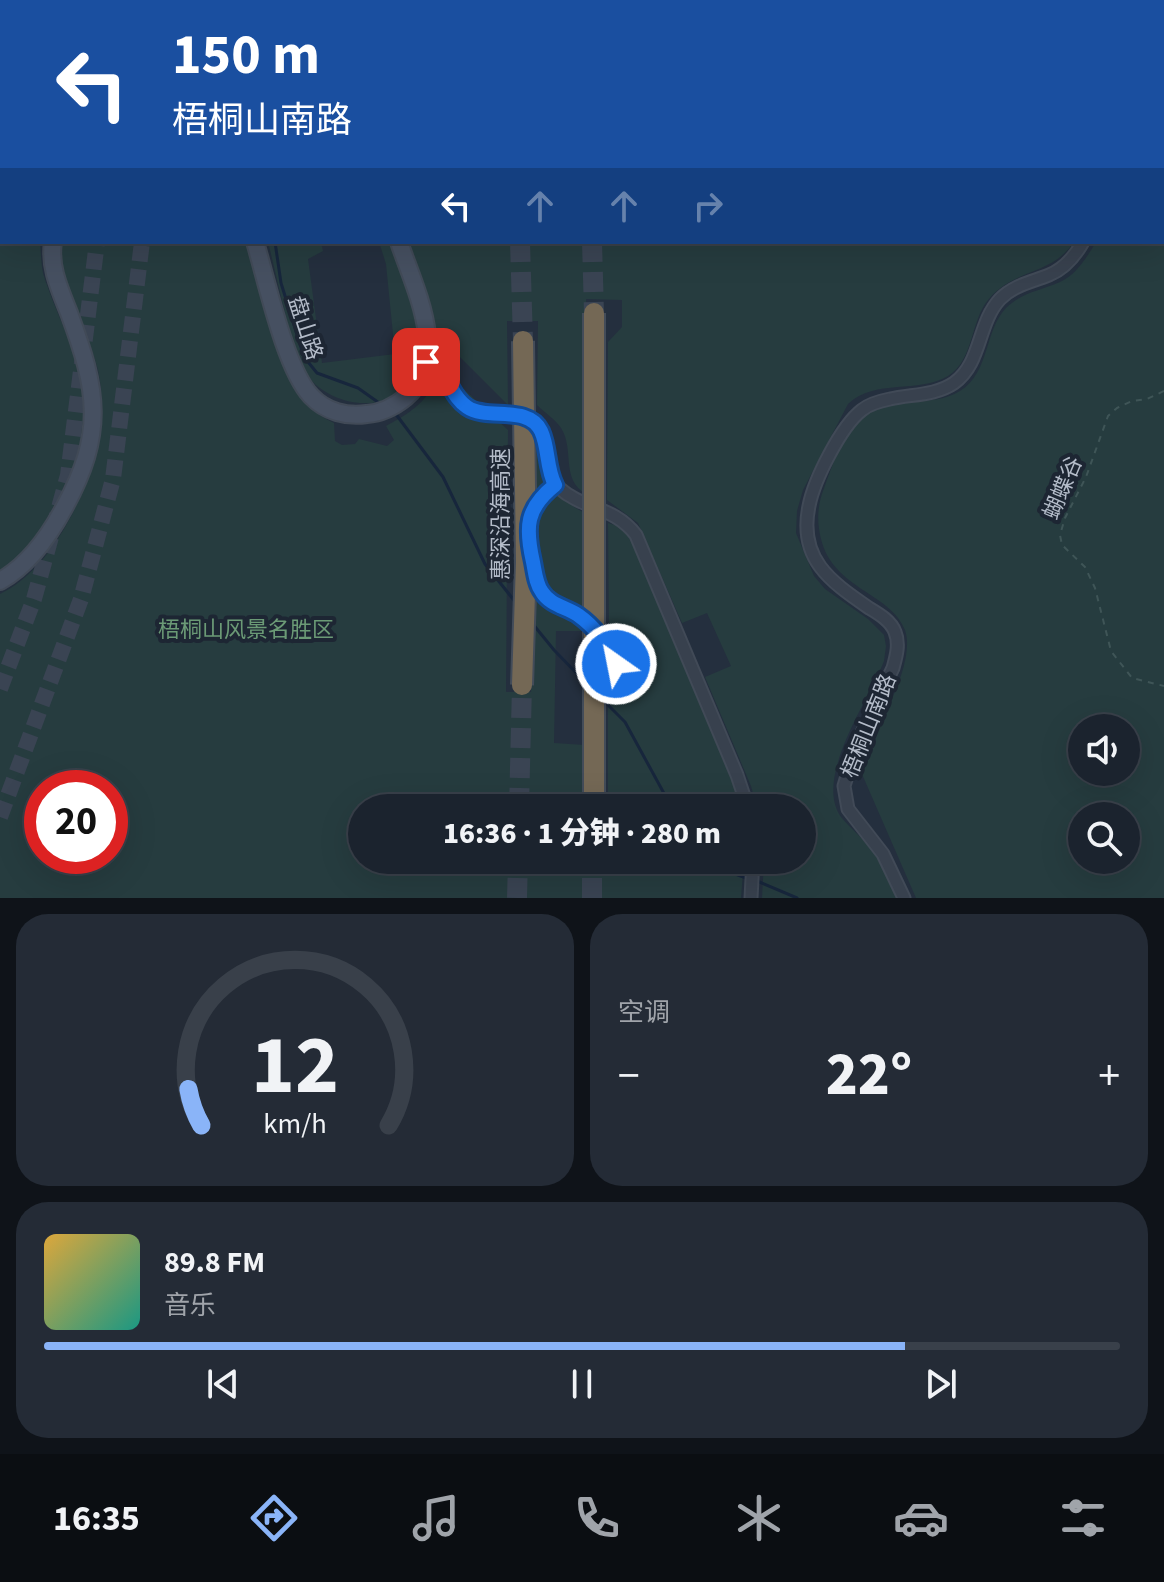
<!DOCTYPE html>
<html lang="zh">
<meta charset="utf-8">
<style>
:root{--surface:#1b232e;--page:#242b36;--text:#f1f3f6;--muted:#a0a4aa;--line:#39404a;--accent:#8ab4f8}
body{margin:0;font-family:"Source Sans 3","Noto Sans SC",sans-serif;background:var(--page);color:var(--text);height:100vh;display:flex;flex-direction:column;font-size:30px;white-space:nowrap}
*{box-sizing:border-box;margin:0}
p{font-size:26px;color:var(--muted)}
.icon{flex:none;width:44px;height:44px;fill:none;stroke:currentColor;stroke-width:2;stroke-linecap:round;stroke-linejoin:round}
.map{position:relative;height:898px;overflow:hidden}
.panel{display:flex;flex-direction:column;gap:16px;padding:16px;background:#0f1319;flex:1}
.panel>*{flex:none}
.top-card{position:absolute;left:0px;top:0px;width:1164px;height:244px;box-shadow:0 8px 32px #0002,0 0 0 2px var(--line);background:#1a4fa0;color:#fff;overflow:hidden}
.tools{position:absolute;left:1068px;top:714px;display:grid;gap:16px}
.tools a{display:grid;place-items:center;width:72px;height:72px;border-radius:50%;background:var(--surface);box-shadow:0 8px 32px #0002,0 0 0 2px var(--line);font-size:40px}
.speed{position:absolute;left:24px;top:770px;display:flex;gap:16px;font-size:40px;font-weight:700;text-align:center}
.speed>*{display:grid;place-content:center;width:104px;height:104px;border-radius:50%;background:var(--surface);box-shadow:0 8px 32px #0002,0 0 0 2px var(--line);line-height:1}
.speed .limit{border:12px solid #d22;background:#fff;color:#111}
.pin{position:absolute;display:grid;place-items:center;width:68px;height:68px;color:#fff;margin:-34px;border-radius:16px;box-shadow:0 4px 12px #0006}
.me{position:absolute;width:88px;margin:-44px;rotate:327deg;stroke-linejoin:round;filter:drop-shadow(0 0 6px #0008)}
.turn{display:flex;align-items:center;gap:28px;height:168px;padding:0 40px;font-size:36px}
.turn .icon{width:104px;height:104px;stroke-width:2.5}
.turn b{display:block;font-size:56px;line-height:68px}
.lanes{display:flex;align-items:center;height:76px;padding:0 40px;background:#0003;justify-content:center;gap:40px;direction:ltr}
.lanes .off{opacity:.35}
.big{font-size:60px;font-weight:800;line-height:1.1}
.panel .card{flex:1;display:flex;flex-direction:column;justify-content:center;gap:12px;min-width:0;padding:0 28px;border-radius:32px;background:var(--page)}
.panel .dial{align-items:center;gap:0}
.dial svg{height:208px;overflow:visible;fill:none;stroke:var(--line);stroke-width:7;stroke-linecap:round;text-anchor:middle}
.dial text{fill:var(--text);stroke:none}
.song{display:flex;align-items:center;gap:24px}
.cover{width:96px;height:96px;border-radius:12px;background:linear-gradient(135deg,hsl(40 70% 55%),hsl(170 70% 35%))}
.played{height:8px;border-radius:4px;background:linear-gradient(90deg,var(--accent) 80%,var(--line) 80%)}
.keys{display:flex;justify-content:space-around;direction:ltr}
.heat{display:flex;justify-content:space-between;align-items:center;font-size:44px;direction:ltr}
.panel .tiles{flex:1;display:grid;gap:16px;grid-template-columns:1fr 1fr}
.card:last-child{grid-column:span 2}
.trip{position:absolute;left:348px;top:794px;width:468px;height:80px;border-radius:40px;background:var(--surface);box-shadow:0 8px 32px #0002,0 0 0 2px var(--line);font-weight:800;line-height:80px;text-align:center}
.menu{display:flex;height:128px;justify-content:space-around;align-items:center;background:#0b0e12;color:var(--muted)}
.menu .icon{width:56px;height:56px}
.menu .current{color:var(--accent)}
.menu b{font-size:36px;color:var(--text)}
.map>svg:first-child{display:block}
</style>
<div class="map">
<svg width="1164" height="898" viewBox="0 0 1164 898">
<rect width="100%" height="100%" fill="#242f3e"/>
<g fill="#263c3f" fill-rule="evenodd">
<path d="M0,0L19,2H2V242H40C41,252 41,263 43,273C58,323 94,377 85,432C81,454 70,474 60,494C45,524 28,552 0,571Z"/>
<polygon points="144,0 785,0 785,2 147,2"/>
<path d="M850,0H1164V898H916L858,765C874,734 917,664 905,630C891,593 833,589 821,539C817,523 817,507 823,491C833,465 844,423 872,410C885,404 899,403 914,402C930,400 945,400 960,391C990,372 984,331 1006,308C1022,292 1040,291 1060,282C1076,275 1087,257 1096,242H1162V2ZM1082,728H1126V772H1082ZM1082,816H1126V860H1082Z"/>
<path d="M60,242H247L288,377C299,398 312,413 334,423L335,441L342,445L355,444L359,439L387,446L394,440L386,426C416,410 428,400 442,369L508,430L506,692H531L535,605L534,422L548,431C558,464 548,497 585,513V631H556L554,743L584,745L583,808H362V860H744L741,898H0V594C67,562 114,441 98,370C89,332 51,282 60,242ZM42,788H110V856H42Z"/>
<path d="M268,242H321L323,251L308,259L322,363L395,354L386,264L379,242H390C404,284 441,358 397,392C386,400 377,404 363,403C344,403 322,393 309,378C292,356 276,272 268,242Z"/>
<path d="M407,242H1074C1051,276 1014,268 988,300C970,322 974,360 948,376C918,394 876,378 848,404L803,490L797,511L796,533L814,576L825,589L868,619L884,635L886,646L884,661C869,700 813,778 841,817C850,828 862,837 871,849C883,864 890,881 898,898H762L764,860H802V808H757L751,786L705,677L731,666L707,613L682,623L638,523L607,500L608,342L622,327V300L586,299V494C560,479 575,450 561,428C556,420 544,412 537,405L538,321H507L508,405L446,343L437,341L434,322Z"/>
<path d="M608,523C620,526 626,530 633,540L729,766L739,808H608V661L616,679L629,672L620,653L609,636Z"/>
</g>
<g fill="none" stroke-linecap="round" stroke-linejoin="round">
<g stroke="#17263c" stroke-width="3">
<polyline points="0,80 2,81"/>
<polyline points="275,242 281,283 304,357 317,373 358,388 382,405"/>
<polyline points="395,413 443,477 485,564 517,604"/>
<polyline points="532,623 554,650 585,682"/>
<polyline points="602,699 625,722 672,808"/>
<polyline points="710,860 716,867 749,879"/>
<polyline points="757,881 797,898"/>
</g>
<g stroke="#3a4453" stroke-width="16" stroke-dasharray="16 8" stroke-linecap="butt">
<polyline points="165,2 165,0"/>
<polyline points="0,689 34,599 68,475 97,242"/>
<polyline points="0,817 81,599 113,479 142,242"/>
</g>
<g stroke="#3a4453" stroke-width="20" stroke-dasharray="20 10" stroke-linecap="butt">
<polyline points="514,0 514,2"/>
<polyline points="587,0 587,2"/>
<polyline points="520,242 523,341"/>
<polyline points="592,242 594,313"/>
<polyline points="519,808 522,685"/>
<polyline points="517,898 518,860"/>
<polyline points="592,898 592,860"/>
</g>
<defs>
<g id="lane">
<polyline points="533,511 539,498 554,486"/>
<polyline points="535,571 542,592 587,623"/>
<polyline points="602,639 623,678"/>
</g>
<g id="street">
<polyline points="842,0 843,2"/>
<path d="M426,362C452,374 450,400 472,409C492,418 528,407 541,430C550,447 543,474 559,488C584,510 614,506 636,535L737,775L748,808"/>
<polyline points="751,898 753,860"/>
<path d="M904,898L883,854L848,809L844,786L857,743L893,668C896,657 900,644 895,632C891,621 879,614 869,608C830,581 798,559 809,506C814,480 841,426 862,410C869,404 880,401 890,399C911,394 935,396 954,383C982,363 977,324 1000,299C1014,285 1032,282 1049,275C1064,269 1075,256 1083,242"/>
</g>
<g id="secondary">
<polyline points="121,0 123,2"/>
<path d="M255,242C267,282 285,368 311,396C326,412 347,417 367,414C382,413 395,406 406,397C451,358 414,287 399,242"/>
<path d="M0,581C29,565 49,536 64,508C105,433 98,391 69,313C60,290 49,267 53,242"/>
</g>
</defs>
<use href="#lane" stroke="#414a57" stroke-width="9"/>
<use href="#street" stroke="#414a57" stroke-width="15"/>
<use href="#secondary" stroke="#414a57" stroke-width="20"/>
<g stroke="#3f5557" stroke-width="2" stroke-dasharray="6 6" stroke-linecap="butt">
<polyline points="774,0 775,2"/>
<polyline points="782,2 787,0"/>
<polyline points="1162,133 1164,135"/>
<polyline points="1164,391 1147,399 1132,401 1117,408 1108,416 1086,477 1065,518 1060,535 1062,545 1085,567 1095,588 1111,651 1132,678 1164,686"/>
</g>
<use href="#lane" stroke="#38414e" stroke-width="5"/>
<use href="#street" stroke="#38414e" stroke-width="11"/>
<use href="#secondary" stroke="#465061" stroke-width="16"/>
<defs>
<g id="highway-bridge">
<polyline points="594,313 594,808"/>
<polyline points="522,685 526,562 523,341"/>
</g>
</defs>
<use href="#highway-bridge" stroke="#434c59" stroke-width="24" stroke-linecap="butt"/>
<use href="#highway-bridge" stroke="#746855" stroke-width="20"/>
</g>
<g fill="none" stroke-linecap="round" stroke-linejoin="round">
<defs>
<path id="route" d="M426,362C452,374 448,394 467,407C487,421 528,404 541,431C549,448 546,468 555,485C526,508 525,527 533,562C535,572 536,584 542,592C550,605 566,607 578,615C595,627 608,645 616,664"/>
</defs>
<use href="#route" stroke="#114b97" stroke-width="20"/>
<use href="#route" stroke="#1a73e8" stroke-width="14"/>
</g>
<g text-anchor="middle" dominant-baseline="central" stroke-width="8" stroke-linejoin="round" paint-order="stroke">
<g font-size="22" fill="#b4bcc9" stroke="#1d2633">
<text transform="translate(305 328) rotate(72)">盘山路</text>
<text transform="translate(1063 488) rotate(-67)">蝴蝶谷</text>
<text transform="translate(501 514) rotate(-90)">惠深沿海高速</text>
<text transform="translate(869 726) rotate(-68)">梧桐山南路</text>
</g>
<g font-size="22" fill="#6b9a76" stroke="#1d2633">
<text x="246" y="630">梧桐山风景名胜区</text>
</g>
</g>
</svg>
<div class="tools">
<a><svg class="icon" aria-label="sound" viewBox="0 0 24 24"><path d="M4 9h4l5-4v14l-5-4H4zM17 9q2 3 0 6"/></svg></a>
<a><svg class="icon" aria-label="search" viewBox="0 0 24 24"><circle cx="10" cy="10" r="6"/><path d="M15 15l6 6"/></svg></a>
</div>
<div class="speed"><div class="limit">20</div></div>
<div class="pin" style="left:426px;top:362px;background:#d93025"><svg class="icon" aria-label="arrive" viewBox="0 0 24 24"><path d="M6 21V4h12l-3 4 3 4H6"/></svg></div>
<svg class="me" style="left:616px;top:664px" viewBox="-20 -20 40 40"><circle r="17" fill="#1a73e8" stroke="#fff" stroke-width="3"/><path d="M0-11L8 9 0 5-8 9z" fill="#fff"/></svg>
<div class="trip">16:36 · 1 分钟 · 280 m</div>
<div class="top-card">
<div class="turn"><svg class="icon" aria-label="left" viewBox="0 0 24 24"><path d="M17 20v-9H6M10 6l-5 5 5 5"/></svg><div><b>150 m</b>梧桐山南路</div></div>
<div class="lanes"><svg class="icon" aria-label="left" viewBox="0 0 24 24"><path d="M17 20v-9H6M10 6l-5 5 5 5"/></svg><svg class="icon off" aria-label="ahead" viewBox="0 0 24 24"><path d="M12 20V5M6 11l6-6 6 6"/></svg><svg class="icon off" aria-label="ahead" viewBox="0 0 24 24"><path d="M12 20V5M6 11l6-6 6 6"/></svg><svg class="icon off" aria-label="right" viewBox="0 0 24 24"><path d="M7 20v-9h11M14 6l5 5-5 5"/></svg></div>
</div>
</div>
<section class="panel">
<div class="tiles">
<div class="card dial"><svg viewBox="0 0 100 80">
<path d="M14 69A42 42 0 1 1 86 69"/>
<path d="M14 69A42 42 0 0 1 9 55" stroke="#8ab4f8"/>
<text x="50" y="56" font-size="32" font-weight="700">12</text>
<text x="50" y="72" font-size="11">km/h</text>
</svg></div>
<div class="card"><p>空调</p>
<div class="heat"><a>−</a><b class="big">22°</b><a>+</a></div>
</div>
<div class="card">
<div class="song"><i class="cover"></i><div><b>89.8 FM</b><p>音乐</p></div></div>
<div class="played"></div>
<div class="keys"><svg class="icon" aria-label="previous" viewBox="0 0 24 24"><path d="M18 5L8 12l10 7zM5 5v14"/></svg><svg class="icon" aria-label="pause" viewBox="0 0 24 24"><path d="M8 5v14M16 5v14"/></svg><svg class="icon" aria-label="next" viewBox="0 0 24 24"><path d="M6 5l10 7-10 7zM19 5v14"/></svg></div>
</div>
</div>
</section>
<nav class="menu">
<b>16:35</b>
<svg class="icon current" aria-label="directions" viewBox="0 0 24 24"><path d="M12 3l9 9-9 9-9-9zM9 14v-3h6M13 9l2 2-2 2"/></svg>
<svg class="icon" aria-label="music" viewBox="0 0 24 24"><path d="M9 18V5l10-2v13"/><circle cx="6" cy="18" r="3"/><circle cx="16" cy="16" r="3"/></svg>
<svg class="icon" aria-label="phone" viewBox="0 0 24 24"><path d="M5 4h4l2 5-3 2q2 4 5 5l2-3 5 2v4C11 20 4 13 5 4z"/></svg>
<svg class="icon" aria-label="climate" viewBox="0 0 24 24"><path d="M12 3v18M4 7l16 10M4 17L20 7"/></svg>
<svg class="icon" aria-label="car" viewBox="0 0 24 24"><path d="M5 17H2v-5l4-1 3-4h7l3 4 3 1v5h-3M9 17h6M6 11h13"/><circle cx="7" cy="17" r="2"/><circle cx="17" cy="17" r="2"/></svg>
<svg class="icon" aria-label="filters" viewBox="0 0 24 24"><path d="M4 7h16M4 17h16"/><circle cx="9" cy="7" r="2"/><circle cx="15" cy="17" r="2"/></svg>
</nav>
